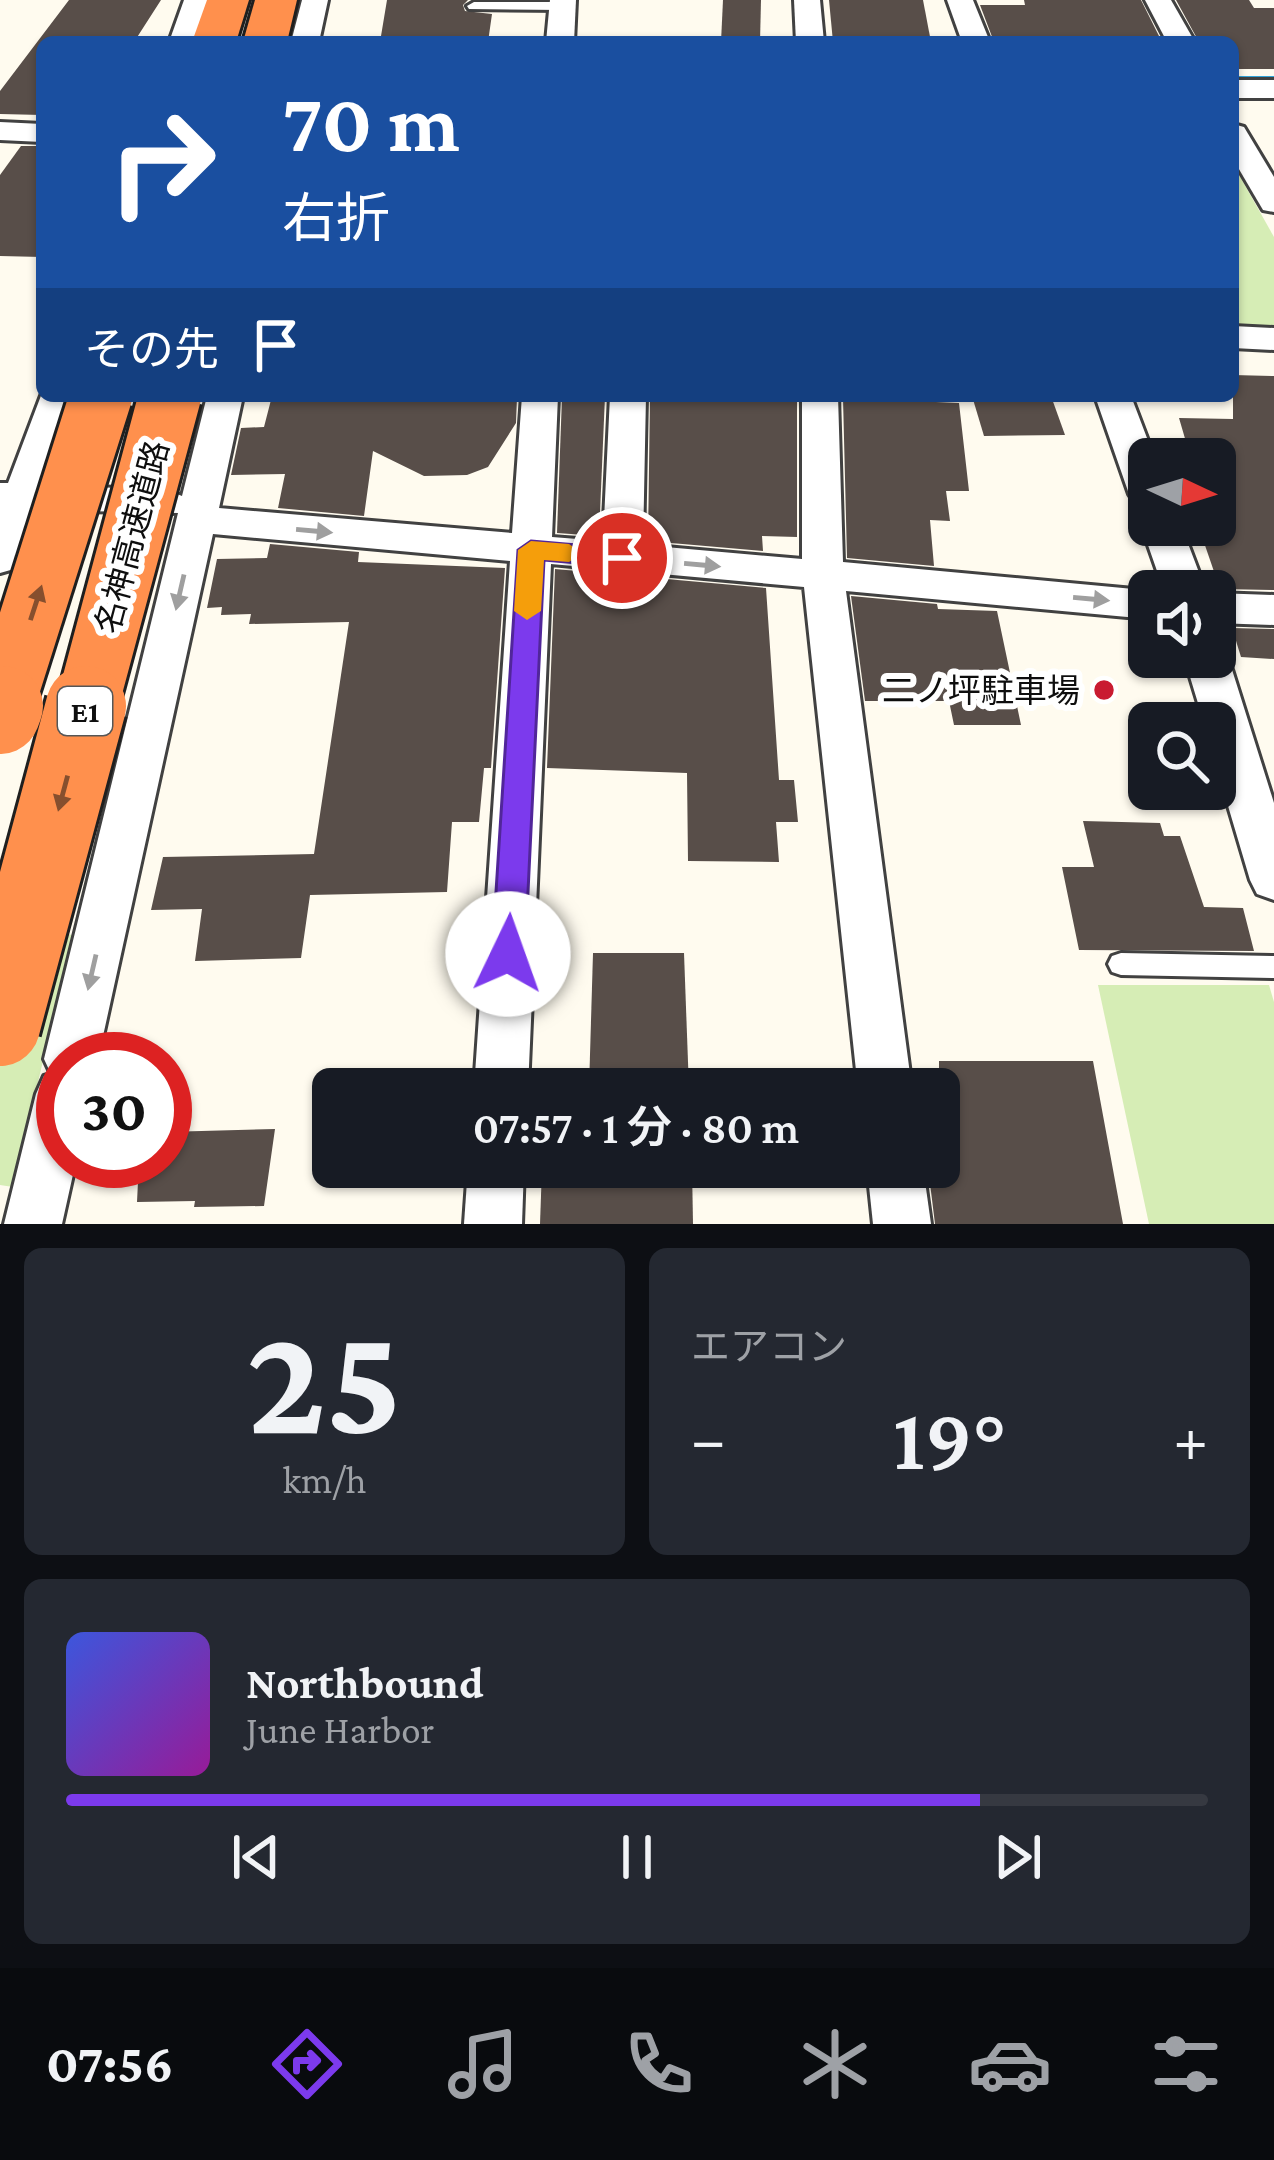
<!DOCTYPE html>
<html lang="ja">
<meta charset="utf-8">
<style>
:root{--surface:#171b24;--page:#242831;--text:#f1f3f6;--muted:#9ea1a6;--line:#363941;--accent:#7c3aed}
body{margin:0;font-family:"Crimson Pro","Noto Sans JP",serif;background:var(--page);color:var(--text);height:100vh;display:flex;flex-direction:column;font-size:45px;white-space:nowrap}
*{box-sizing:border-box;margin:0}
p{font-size:39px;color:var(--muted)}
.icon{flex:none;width:66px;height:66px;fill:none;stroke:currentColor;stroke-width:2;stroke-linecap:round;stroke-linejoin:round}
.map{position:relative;height:1224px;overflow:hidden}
.panel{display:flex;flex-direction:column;gap:24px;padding:24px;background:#0d0f14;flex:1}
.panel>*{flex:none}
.top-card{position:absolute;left:36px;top:36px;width:1203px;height:366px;border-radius:18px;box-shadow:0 3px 9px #0004;background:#1a4fa0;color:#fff;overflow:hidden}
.needle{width:78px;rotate:94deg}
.buttons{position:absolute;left:1128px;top:438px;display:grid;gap:24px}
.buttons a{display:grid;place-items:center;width:108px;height:108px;border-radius:18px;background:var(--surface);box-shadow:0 3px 9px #0004;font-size:60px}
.speed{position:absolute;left:36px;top:1032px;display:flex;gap:24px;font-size:60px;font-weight:700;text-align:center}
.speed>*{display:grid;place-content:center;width:156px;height:156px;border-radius:50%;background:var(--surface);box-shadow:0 3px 9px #0004;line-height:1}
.speed .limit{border:18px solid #d22;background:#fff;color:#111}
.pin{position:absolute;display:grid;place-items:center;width:102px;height:102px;color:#fff;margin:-51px;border:6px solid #fff;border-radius:50%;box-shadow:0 3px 12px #0007}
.me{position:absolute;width:132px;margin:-66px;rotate:3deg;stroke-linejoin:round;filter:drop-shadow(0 0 9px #0008)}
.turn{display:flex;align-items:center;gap:42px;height:252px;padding:0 48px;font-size:54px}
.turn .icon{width:156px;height:156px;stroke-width:2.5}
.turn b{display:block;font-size:84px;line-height:102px}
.then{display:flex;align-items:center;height:114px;padding:0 48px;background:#0003;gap:24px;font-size:45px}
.big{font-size:90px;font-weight:600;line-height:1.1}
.panel .tile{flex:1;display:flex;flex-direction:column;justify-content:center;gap:18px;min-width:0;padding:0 42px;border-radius:18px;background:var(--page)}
.panel .dial{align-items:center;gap:0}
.dial b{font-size:156px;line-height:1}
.song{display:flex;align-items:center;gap:36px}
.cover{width:144px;height:144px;border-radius:18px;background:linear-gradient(135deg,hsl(230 70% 55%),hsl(300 70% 35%))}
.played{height:12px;border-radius:6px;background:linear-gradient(90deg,var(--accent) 80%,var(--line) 80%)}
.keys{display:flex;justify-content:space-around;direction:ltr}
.heat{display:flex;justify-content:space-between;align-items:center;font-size:66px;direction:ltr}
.panel .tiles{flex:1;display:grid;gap:24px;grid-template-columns:1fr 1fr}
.tile:last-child{grid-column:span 2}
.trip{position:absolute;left:312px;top:1068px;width:648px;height:120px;border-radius:18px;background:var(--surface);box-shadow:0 3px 9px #0004;font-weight:600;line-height:120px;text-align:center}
.tabs{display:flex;height:192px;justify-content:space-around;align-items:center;background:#090b0e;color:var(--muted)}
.tabs .icon{width:84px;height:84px}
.tabs .current{color:var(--accent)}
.tabs b{font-size:54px;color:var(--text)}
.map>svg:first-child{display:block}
</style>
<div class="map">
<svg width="1274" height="1224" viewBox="0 0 1274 1224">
<rect width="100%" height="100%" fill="#fffbef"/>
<g fill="#d6edb5">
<polygon points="1233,164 1274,237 1274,328 1233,326"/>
<polygon points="0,925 73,935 13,1187 0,1185"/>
<polygon points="1098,985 1269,985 1274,1002 1274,1224 1149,1224"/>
</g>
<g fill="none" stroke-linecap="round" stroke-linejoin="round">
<rect fill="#31a2d7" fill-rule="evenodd" x="1233" y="76" width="41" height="6"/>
</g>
<g fill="#584e49">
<polygon points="69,0 161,0 134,42 42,42 42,115 0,114 0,91"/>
<polygon points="387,0 468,0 463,5 465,11 492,14 488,42 380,42"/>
<polygon points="723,0 761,0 760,42 721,42"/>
<polygon points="829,0 923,0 931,42 833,42"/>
<polygon points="1024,0 1141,0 1162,42 994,42 980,5 1025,5"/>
<polygon points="1176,0 1249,0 1254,8 1274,8 1274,69 1233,69 1233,42 1199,42"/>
<polygon points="21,146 42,146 42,257 0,256 0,175"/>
<polygon points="1233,375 1274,376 1274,590 1220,589 1198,525 1215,525 1215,459 1191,459 1179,418 1233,419"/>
<polygon points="272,396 505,396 517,397 516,423 488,467 467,475 424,476 373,451 364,516 278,508 285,474 231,475 241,428 264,427"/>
<polygon points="605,396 599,536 557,533 562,397"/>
<polygon points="650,396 797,397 797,537 762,536 763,551 648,541"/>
<polygon points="972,396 1051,396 1065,435 984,436"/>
<polygon points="843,398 959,403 969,491 946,491 950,521 930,520 934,566 847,558"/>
<polygon points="270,544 359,552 358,562 505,568 491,768 484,768 479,822 452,822 447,892 310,895 301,958 195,961 202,909 151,910 163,857 314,854 349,622 249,624 251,614 221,615 222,607 207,608 217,559 267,558"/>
<polygon points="555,569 766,588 779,780 794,780 798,822 776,822 779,862 688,861 687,773 547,768"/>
<polygon points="851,596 937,604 938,609 997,611 1021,725 954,725 949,701 865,701"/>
<polygon points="1232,628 1274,629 1274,659 1241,657"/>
<polygon points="1083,821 1160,823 1164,836 1180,836 1204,907 1243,908 1254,951 1079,950 1062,867 1094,867"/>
<polygon points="593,953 684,953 689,1089 589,1089"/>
<polygon points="939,1061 1093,1061 1123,1224 935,1224 928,1167 939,1167"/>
<polygon points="275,1129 264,1206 194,1207 195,1201 137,1202 139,1161 165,1161 165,1132"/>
<polygon points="542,1167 692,1167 693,1224 540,1224"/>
</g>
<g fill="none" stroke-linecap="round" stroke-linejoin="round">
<defs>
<g id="lane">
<polygon points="474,2 563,2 570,6 563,10 469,9 467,6"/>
<polygon points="1121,953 1274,956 1274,978 1121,975 1112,972 1108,964 1112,956"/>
</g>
<g id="street">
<polygon points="184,0 210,0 197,42 169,42"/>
<polygon points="302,0 328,0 319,42 291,42"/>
<polygon points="550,0 576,0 574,42 546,42"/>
<polygon points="794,0 820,0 824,42 796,42"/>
<polygon points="947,0 973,0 990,42 962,42"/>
<polygon points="1145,0 1171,0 1195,42 1167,42"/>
<rect x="1233" y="80" width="41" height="18"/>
<polygon points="0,122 42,124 42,142 0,140"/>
<polygon points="1233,124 1244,127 1274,177 1274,212 1263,210 1233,159"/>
<polygon points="1233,326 1274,328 1274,350 1233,348"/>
<polygon points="42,393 76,396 46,485 167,490 182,496 207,396 243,396 219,508 512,533 522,396 558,396 552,537 603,541 610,396 646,396 643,545 802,559 802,396 838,396 843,562 1155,591 1149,591 1149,619 846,591 912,1089 858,1089 804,587 551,564 528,1089 474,1089 510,561 213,534 98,1059 63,1059 63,1161 76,1161 62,1224 4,1224 36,1094 44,1076 51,1074 44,1059 178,513 37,510 14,569 0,573 0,483 8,483"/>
<polygon points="1095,396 1131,396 1155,459 1149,459 1149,507 1135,503 1129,494"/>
<polygon points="1149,515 1149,525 1181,525 1206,591 1164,591 1141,525"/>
<polygon points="1215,593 1274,595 1274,625 1215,623"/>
<polygon points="1215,644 1228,657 1274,803 1274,900 1257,894 1250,880 1215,762 1215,723 1204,723 1184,657 1215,657"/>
<polygon points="468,1167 524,1167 522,1224 464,1224"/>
<polygon points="867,1167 923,1167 931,1224 873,1224"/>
</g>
<g id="highway">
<polygon points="207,0 249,0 236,42 192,42"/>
<polygon points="255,0 297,0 287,42 243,42"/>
</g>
</defs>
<use href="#lane" stroke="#414141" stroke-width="6"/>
<use href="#street" stroke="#414141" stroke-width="6"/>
<use href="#highway" stroke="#1f1f1f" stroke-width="6"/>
<use href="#lane" fill="#fff" fill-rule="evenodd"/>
<use href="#street" fill="#fff" fill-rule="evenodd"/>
<use href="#highway" fill="#ff904d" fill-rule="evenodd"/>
<defs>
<g id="highway-bridge-far1">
<polyline points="2,709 101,396"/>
<polyline points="86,709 170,396"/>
</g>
<g id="highway-bridge">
<polyline points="0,714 3,706"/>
<polyline points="0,1026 86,706"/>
</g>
</defs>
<use href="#highway-bridge-far1" stroke="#1f1f1f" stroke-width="68" stroke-linecap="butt"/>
<use href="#highway-bridge" stroke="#1f1f1f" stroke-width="86" stroke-linecap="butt"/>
<use href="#highway-bridge-far1" stroke="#ff904d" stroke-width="62"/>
<use href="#highway-bridge" stroke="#ff904d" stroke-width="80"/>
</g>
<defs><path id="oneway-solid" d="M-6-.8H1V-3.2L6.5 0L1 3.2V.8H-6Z" transform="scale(3)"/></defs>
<g fill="#9f9f9f">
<use href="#oneway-solid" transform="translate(314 531) rotate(5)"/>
<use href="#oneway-solid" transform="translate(702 565) rotate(5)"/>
<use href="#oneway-solid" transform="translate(180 592) rotate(103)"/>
<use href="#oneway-solid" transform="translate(1091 599) rotate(5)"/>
<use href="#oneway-solid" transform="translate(92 972) rotate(103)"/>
</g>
<g fill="#864f2e">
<use href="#oneway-solid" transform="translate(36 603) rotate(-72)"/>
<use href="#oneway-solid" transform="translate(63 793) rotate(105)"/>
</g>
<polygon fill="#7c3aed" stroke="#51269a" stroke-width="3" points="531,541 622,549 635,558 622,567 544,560 525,954 520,964 508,968 497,964 492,954 518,550"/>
<polygon fill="#f59e0b" points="531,541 569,544 582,553 569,562 544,560 541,611 527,620 514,611 518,550"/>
<circle fill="#c91b31" stroke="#fff" stroke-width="4.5" cx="1104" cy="690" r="12"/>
<g text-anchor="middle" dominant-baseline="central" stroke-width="12" stroke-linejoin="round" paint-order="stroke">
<rect fill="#fff" stroke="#565656" stroke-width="3" x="58" y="687" width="54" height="48" rx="9"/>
<g font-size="30" font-weight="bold" fill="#0e0e0e">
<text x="85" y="711">E1</text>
</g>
<g font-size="33" fill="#0e0e0e" stroke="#fff">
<text transform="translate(132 537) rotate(-75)">名神高速道路</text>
</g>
<g font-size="33" fill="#0e0e0e" stroke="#fff" text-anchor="end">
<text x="1080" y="690">二ノ坪駐車場</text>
</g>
</g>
</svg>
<div class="buttons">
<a><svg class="needle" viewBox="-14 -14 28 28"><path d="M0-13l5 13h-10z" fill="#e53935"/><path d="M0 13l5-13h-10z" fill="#9ea1a6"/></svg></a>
<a><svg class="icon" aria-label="sound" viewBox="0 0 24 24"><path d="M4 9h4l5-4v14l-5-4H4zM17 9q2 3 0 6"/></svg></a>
<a><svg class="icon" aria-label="search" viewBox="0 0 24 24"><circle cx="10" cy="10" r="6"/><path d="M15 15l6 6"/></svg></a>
</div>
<div class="speed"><div class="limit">30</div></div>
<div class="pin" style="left:622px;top:558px;background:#d93025"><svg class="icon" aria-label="arrive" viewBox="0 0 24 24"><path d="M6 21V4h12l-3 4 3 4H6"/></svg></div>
<svg class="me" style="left:508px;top:954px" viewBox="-20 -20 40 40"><circle r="19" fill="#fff"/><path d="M0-13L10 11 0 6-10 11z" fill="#7c3aed"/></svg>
<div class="trip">07:57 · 1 分 · 80 m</div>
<div class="top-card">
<div class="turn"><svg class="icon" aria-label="right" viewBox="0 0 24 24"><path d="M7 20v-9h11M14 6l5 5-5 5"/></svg><div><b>70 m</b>右折</div></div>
<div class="then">その先<svg class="icon" aria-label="arrive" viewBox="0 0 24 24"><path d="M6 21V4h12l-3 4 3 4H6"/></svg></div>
</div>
</div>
<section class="panel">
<div class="tiles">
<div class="tile dial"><b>25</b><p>km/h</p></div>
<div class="tile"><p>エアコン</p>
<div class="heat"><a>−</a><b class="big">19°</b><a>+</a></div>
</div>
<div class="tile">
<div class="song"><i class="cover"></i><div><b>Northbound</b><p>June Harbor</p></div></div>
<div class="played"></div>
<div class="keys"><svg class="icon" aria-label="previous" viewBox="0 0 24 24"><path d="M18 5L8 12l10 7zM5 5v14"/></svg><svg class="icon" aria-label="pause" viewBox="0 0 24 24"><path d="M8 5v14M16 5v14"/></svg><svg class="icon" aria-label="next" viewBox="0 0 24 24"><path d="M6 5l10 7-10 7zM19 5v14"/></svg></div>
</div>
</div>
</section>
<nav class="tabs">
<b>07:56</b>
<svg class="icon current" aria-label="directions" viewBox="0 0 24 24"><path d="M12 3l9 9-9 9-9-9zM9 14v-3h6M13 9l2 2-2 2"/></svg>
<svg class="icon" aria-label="music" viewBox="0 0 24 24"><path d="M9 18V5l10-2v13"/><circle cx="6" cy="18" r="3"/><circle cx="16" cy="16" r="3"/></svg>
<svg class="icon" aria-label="phone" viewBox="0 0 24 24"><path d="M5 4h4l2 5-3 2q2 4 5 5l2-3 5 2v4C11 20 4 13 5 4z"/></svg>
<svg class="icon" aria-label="climate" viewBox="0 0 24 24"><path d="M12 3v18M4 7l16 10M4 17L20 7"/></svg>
<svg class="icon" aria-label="car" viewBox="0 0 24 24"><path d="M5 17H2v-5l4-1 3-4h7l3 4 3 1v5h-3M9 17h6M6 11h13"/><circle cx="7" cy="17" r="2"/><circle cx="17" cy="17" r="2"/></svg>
<svg class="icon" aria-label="filters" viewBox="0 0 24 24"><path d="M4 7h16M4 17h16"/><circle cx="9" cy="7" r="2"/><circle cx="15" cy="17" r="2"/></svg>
</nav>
